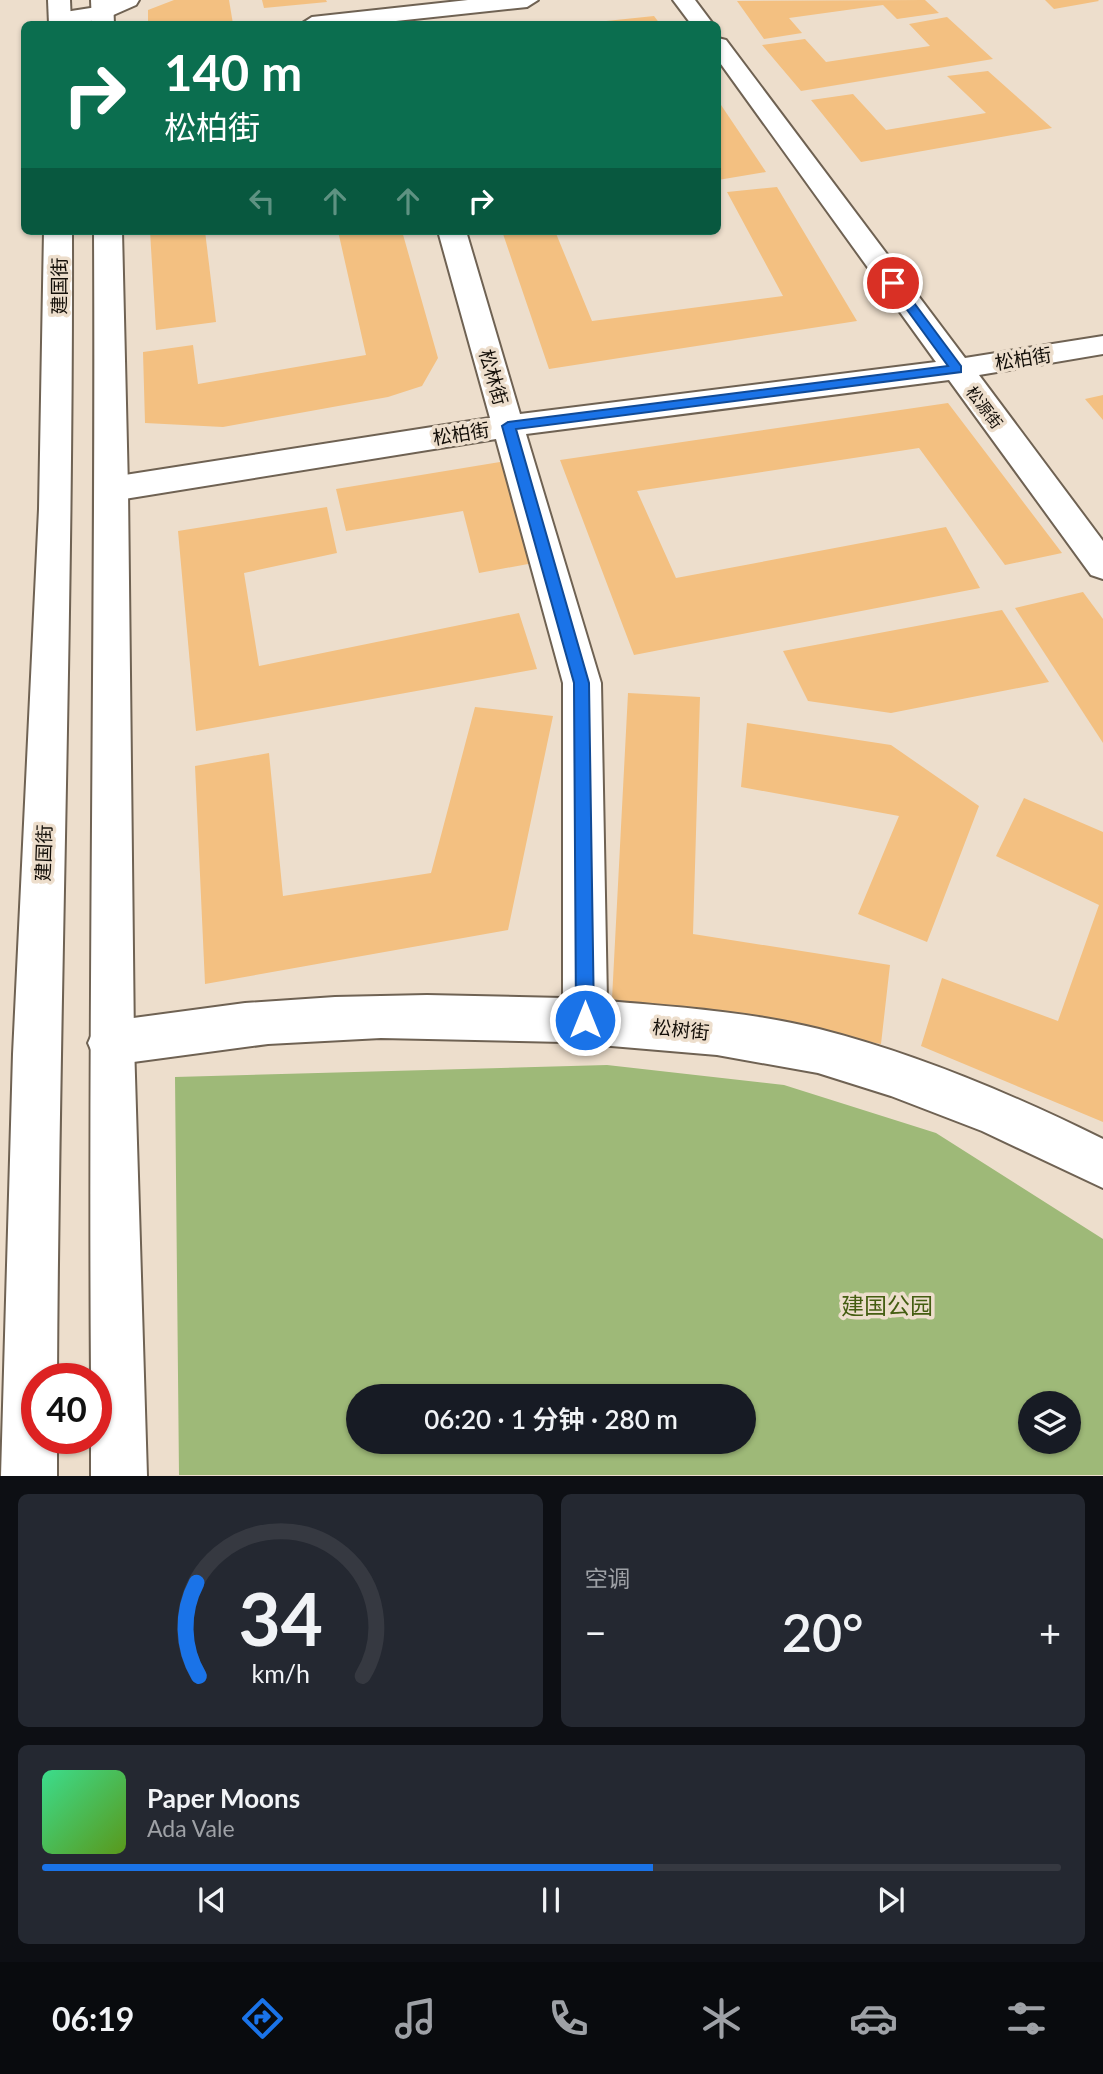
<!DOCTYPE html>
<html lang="zh">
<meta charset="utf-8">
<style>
:root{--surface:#171b24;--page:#242831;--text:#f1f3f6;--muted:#9ea1a6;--line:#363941;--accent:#1a73e8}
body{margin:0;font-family:Lato,"Noto Sans SC",sans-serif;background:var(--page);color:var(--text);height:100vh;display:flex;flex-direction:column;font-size:26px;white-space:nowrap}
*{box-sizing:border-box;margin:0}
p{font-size:23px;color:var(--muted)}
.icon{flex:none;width:38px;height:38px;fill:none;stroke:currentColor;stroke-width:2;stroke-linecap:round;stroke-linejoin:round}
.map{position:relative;height:1476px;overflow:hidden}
.side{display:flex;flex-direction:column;gap:18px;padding:18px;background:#0d0f14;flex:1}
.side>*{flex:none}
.top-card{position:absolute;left:21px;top:21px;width:700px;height:214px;border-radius:10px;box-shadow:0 2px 5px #0004;background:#0b6e4f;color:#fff;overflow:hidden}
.fabs{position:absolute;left:1018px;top:1391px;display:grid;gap:14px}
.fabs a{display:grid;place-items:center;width:63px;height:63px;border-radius:50%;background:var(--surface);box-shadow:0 2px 5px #0004;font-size:35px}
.speed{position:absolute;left:21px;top:1363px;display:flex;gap:14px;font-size:35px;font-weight:700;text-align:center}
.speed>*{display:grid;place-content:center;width:91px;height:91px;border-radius:50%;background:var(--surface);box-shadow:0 2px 5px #0004;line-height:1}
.speed .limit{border:10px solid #d22;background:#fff;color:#111}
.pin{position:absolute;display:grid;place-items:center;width:60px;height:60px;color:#fff;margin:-30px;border:4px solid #fff;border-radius:50%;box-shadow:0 2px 7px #0007}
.me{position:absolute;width:77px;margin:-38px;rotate:0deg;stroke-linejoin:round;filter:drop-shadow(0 0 5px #0008)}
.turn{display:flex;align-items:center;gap:24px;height:147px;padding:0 28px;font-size:32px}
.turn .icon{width:91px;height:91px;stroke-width:2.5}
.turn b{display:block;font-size:49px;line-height:60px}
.lanes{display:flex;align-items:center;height:66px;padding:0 28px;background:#0003;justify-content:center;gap:35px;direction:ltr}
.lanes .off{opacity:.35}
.big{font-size:52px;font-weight:600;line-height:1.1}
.side .card{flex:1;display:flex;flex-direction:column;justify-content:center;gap:10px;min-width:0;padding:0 24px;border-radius:10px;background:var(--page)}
.side .dial{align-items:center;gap:0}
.dial svg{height:182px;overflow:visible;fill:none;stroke:var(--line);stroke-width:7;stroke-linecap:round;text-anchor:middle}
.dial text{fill:var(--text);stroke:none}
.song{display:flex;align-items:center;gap:21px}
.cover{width:84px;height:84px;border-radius:10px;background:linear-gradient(135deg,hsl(150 70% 55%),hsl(90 70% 35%))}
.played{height:7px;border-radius:4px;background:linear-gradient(90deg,var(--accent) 60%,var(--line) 60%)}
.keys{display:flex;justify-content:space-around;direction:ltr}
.heat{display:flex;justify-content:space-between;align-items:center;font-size:38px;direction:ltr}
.side .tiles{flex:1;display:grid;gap:18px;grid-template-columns:1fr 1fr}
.card:last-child{grid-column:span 2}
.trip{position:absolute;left:346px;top:1384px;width:410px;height:70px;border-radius:35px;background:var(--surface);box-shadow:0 2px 5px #0004;font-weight:600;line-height:70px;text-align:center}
.dock{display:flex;height:112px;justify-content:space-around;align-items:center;background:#090b0e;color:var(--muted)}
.dock .icon{width:49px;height:49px}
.dock .selected{color:var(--accent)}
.dock b{font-size:32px;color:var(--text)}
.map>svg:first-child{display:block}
</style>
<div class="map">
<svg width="1103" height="1476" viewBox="0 0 1103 1476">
<rect width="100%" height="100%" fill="#eddecc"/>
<path fill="#9eb978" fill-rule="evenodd" d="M607,1065L784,1085L936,1133L1103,1239V1475H179L175,1077ZM359,1396H744V1442H359ZM1031,1404H1069V1442H1031Z"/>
<g fill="#f3c081">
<polygon points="174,0 229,0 233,24 148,24 148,10"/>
<polygon points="262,0 326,0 327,2 264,8"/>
<polygon points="925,0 939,13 897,19 883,5 789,18 802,33 764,39 737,1"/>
<polygon points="1045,0 1098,0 1099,1 1054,9"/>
<polygon points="654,16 660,24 587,24 587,23"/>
<polygon points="947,17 993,59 801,91 762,45 805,39 826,62 930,46 909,24"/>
<polygon points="988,71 1052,128 861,162 811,100 853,94 886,130 986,113 947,76"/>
<polygon points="719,102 766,172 718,180"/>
<polygon points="777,187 857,321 549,369 502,231 555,231 592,321 783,296 727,192"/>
<polygon points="150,231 205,231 216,322 156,330"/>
<polygon points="338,231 402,231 438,358 422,386 388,397 223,427 145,423 143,352 193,345 198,384 366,355"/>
<polygon points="1103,395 1103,420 1085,399"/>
<polygon points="948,403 1062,553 1005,565 919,448 637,491 676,578 946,527 980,588 634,655 560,460"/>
<polygon points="506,461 539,562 479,573 463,511 346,531 336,489"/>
<polygon points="327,507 337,553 244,573 259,666 519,613 537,669 196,731 178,531"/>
<polygon points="1083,592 1103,619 1103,743 1015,608"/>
<polygon points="1002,610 1049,682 891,713 808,701 783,651"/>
<polygon points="628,693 700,697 693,934 890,965 881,1044 612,999"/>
<polygon points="475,707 553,716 508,930 205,984 195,766 269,753 283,896 431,873"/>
<polygon points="747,723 891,745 979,806 927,942 858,914 899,816 741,787"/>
<polygon points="1024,798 1103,832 1103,1122 921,1046 942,978 1058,1021 1099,905 996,856"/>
</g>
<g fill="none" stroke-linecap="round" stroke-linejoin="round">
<defs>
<g id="minor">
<polygon points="111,0 139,0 136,5 102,20 55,24 49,19 52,14 97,7"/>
<polygon points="468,0 538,0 527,7 368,24 301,24 312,17"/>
<polygon points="673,0 695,0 713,24 691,24"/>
<path d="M718,38L726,40L965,358L1103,336V354L979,375L1103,541V579L1091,575L949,380L526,434L601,683L607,1001C678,1007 750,1012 819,1029C917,1054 1012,1094 1103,1139V1188L982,1131L891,1096L818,1073L717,1055L564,1042L381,1038L268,1044L111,1065L95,1059L88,1043L95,1027L111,1021L245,1003L335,997L427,995L563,998V683L496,439L112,501L100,497L96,489L100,481L112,477L490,418L438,231H466L520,414L936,362L718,60Z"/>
</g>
<g id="major">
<polygon points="48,0 70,0 71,24 49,24"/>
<polygon points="91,0 113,0 114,24 92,24"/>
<path d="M44,231H72C73,614 59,996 57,1379H37V1438H57V1476H1L13,1054L39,509Z"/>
<path d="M94,231H122L128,489L134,1043L147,1476H91V1438H96V1379H91C88,996 96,614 94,231Z"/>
</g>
</defs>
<use href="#minor" stroke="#6f6253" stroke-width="4"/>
<use href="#major" stroke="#6f6253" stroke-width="4"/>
<use href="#minor" fill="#fff" fill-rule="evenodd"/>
<use href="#major" fill="#fff" fill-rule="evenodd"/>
</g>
<polygon fill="#1a73e8" stroke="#114b97" stroke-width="2" points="889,280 897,280 961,366 961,372 516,429 589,683 594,1020 591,1026 585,1028 578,1026 576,1020 574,683 502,426 508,422 948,366 889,285"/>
<g text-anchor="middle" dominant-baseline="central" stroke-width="7" stroke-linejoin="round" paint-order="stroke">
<g font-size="16" fill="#140f09" stroke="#eddecc">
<text transform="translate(985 407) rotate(53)">松源街</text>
</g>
<g font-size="19" fill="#140f09" stroke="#eddecc">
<text transform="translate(58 286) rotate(-90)">建国街</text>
<text transform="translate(1023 358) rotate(-9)">松柏街</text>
<text transform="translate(494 377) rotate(74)">松林街</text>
<text transform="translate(461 433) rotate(-9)">松柏街</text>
<text transform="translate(43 853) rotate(-88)">建国街</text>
<text transform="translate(681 1029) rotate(6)">松树街</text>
</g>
<g font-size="23" fill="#445d11" stroke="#eddecc">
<text x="887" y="1305">建国公园</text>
</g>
</g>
</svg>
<div class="fabs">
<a><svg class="icon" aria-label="layers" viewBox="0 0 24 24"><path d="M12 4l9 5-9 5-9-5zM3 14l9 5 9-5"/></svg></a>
</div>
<div class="speed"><div class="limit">40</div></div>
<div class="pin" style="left:893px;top:283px;background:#d93025"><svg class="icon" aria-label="arrive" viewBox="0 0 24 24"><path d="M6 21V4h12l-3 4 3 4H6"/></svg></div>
<svg class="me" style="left:585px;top:1020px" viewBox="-20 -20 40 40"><circle r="17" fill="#1a73e8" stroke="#fff" stroke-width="3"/><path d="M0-11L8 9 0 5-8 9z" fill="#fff"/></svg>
<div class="trip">06:20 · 1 分钟 · 280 m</div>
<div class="top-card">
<div class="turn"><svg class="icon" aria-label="right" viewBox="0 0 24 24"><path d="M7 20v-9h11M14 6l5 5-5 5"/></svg><div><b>140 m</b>松柏街</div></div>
<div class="lanes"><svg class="icon off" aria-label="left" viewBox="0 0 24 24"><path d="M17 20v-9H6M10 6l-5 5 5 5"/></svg><svg class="icon off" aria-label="ahead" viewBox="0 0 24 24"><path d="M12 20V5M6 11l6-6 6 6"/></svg><svg class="icon off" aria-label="ahead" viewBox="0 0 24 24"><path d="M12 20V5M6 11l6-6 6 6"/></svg><svg class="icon" aria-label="right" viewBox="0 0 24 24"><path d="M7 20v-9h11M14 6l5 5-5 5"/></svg></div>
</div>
</div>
<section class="side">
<div class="tiles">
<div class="card dial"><svg viewBox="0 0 100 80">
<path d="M14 69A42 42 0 1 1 86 69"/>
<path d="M14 69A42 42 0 0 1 13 28" stroke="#1a73e8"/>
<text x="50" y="56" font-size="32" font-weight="700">34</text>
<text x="50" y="72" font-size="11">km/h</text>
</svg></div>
<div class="card"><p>空调</p>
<div class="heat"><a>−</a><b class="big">20°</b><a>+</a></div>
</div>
<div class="card">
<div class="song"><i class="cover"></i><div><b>Paper Moons</b><p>Ada Vale</p></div></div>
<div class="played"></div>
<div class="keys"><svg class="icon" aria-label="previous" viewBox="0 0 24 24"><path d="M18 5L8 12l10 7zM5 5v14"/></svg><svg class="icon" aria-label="pause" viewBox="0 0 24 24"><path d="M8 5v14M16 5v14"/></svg><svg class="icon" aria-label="next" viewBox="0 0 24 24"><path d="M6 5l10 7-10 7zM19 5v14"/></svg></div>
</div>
</div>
</section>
<nav class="dock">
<b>06:19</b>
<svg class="icon selected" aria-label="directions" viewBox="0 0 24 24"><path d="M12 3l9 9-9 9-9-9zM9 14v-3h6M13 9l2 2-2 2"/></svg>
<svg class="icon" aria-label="music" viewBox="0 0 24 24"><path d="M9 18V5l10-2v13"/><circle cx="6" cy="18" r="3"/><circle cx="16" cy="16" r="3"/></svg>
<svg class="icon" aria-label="phone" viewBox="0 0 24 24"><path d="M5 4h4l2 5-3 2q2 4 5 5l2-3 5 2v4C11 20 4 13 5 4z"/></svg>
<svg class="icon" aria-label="climate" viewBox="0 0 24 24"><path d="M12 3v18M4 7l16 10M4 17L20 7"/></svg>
<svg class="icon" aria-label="car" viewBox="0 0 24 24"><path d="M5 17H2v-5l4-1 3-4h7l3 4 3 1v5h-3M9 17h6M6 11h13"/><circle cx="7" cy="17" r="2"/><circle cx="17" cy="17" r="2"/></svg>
<svg class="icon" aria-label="filters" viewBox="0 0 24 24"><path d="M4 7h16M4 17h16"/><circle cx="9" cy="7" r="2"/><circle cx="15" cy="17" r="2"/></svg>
</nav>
